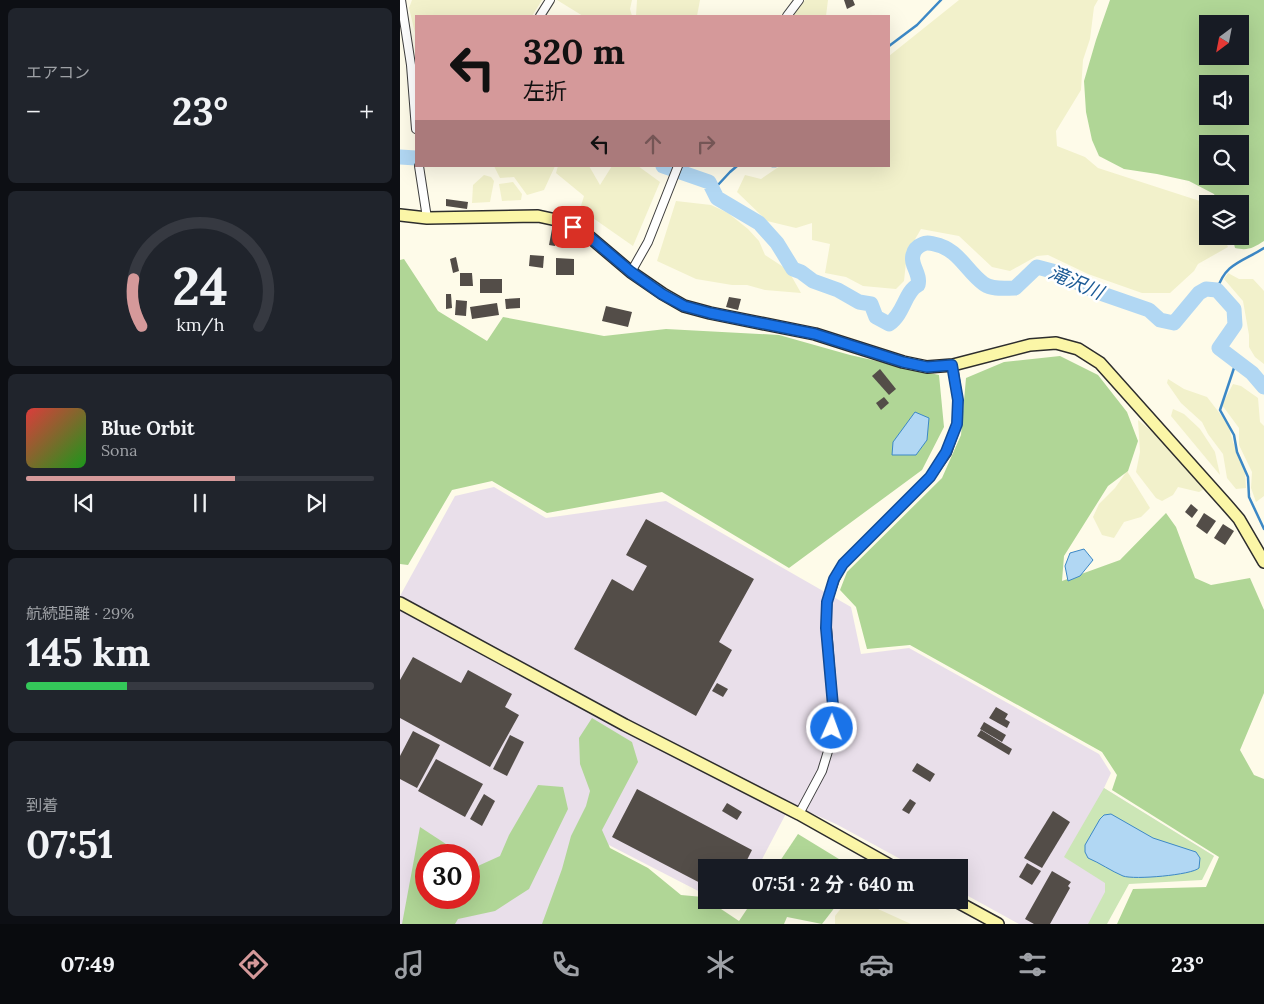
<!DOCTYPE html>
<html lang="ja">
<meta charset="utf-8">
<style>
:root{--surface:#171b24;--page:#20242c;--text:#f1f3f6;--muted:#9ea1a6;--line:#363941;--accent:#d5999a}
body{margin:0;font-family:Lora,"Noto Sans JP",serif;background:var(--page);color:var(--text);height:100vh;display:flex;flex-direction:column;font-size:19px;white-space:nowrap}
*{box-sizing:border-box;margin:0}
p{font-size:16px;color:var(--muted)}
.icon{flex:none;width:28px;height:28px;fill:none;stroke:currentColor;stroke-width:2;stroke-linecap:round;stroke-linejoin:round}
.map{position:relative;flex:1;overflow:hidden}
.sheet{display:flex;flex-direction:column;gap:8px;padding:8px;background:#0d0f14;width:400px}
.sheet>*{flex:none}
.guide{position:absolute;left:15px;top:15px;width:475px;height:152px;border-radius:0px;box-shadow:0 5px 20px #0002;background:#d5999a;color:#111;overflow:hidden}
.needle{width:32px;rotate:212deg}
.controls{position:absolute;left:799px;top:15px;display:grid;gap:10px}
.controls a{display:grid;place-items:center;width:50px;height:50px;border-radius:0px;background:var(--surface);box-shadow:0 5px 20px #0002;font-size:25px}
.speed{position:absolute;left:15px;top:844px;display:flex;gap:10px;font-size:25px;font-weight:700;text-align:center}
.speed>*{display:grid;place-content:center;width:65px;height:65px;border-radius:50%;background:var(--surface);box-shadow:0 5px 20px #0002;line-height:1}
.speed .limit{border:8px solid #d22;background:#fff;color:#111}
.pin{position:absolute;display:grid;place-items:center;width:42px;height:42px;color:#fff;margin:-21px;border-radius:10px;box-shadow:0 2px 8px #0006}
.me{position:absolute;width:55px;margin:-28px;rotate:2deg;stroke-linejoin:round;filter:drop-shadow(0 0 4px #0008)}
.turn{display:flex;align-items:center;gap:18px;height:105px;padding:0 25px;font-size:22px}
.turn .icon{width:65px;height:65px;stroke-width:2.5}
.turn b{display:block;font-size:35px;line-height:42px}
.lanes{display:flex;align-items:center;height:48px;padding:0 25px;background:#0003;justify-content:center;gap:25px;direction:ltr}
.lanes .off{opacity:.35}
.big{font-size:38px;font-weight:700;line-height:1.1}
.sheet .tile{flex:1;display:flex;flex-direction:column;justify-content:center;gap:8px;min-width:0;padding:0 18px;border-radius:8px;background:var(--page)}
.sheet .dial{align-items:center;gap:0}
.dial svg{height:130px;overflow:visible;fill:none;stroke:var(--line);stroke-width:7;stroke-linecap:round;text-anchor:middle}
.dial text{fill:var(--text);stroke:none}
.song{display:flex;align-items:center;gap:15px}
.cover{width:60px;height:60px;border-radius:8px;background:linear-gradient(135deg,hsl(0 70% 55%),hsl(120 70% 35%))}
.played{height:5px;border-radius:2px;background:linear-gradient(90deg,var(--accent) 60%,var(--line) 60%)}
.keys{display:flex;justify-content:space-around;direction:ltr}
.heat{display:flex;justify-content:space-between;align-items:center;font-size:28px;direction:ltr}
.charge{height:8px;border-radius:4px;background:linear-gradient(90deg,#34c759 29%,var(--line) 0)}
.trip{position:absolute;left:298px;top:859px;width:270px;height:50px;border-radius:0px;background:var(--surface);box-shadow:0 5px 20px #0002;font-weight:700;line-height:50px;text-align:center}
.tabs{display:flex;height:80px;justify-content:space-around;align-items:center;background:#090b0e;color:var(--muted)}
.tabs .icon{width:35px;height:35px}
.tabs .active{color:var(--accent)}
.tabs b{font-size:22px;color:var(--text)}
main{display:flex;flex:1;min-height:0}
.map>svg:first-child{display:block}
</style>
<main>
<section class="sheet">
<div class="tile"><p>エアコン</p>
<div class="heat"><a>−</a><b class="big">23°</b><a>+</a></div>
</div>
<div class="tile dial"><svg viewBox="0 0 100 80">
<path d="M14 69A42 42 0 1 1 86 69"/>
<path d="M14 69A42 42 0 0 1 9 40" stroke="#d5999a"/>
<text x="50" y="56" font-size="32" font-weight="700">24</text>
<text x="50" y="72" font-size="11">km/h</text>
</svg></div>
<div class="tile">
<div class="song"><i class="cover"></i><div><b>Blue Orbit</b><p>Sona</p></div></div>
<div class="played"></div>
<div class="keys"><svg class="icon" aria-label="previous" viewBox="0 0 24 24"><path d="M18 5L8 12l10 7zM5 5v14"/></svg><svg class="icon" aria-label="pause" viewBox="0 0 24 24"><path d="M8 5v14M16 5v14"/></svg><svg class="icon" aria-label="next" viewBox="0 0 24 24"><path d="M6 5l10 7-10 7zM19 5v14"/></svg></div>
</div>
<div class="tile"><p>航続距離 · 29%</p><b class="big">145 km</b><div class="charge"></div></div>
<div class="tile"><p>到着</p><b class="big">07:51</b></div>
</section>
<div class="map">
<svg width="864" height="924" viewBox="0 0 864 924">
<rect width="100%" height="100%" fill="#fefbe9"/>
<path fill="#e9dfea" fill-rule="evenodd" d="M94,487L146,518L266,501L451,607L461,654L509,648L699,754L711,773L704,788L814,856L728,880L704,924H619L559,891V868L515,867L436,824L391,804L358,867L306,868V895L205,843L165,924H0V596L55,496ZM26,855H69V898H26Z"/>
<g fill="#f2f1cb">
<polygon points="12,0 142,0 132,16 16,16 16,37 9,8"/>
<polygon points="157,0 232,0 230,9 232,16 183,16"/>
<polygon points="237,0 300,0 297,16 236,16"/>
<polygon points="405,0 428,0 426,16 392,16"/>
<polygon points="559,0 698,0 694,7 690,39 683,60 681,90 656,131 657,146 685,157 698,168 806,203 807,206 808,236 823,236 828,247 798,264 794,271 770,293 742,293 688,274 648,255 637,256 610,271 592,267 559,236 521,229 507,253 504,281 496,289 463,286 446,277 425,273 430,244 412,240 412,223 396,228 367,221 337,192 345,175 361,179 380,166 489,166 489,56"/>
<polygon points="94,166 155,166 144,190 127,195 114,177 100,178"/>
<polygon points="158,166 189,166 200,185 212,166 238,166 260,182 233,246 180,209 184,196 156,173"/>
<polygon points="84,175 91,177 94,181 90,202 72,203 73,185"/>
<polygon points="113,182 122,194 121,200 102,201 99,184"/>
<polygon points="276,201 311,205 328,213 348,229 359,241 365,255 388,270 401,293 365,290 347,285 332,285 296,279 257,261"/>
<polygon points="828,273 839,279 853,279 864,291 864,364 855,357 849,347 849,335 843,301 824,279"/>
<polygon points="768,379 784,389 807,397 828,424 833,442 845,472 846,488 836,489 827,478 823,454 808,434 802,422 781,403 767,383"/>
<polygon points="833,384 841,386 858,398 860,422 864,426 864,496 856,502 851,488 852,472 839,445 839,428 822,405"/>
<polygon points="773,409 784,414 800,429 815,452 820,475 771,416"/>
<polygon points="738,420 772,448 806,488 799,492 778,487 773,495 762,501 756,498 736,472 740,452"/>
<polygon points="727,471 750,508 741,517 724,522 714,538 702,535 693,517 699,504 715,488"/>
<polygon points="442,907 478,909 511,924 435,924 435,916"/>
</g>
<polygon fill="#cce6b6" points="704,788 814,856 802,880 729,884 707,924 688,924 705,892 705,883 664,857"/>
<g fill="#b0d696" fill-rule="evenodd">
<path d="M710,0H864V241C853,248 848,251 835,248L832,236H840V204H819L814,194L789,181L757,174L724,169L699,156L692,140L686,112L684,81L696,40ZM808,24H840V56H808ZM808,84H840V116H808ZM808,144H840V176H808Z"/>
<polygon points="4,259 38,311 87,341 103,317 204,336 266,329 379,335 450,355 539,375 544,427 522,470 389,568 262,492 147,513 92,481 52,490 8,565 0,564 0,260"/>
<polygon points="660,356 698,375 727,412 738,441 728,471 708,486 664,556 662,581 720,560 766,513 776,527 795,578 811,585 850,578 864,610 864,693 840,750 854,775 864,779 864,924 717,924 733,889 806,887 819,857 712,790 717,775 702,752 510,645 467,649 456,607 440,590 447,572 542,478 561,435 566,378 604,362"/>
<polygon points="192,718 232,742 238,762 202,830 210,848 248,868 281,895 303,897 339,921 353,900 479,900 477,903 439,902 422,924 387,917 384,924 142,924 162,869 171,836 186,806 190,791 180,764 179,738"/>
<polygon points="138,785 163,787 168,809 129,889 95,911 58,919 55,924 2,924 20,827 49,846 56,855 26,855 26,898 69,898 69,870 100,856 109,835"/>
<polygon points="398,834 452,867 376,867"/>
</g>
<g fill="#b1d7f3" stroke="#3c88c6">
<polygon points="515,412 529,418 527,440 516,455 492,455 493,442"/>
<polygon points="684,549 693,560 680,576 668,581 665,566 670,553"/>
<path d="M711,814L753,838L796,852L800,858L799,868C792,875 734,880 723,876C711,871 700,863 688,858L685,852V845L700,819L704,815Z"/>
</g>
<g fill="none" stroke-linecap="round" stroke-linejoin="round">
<g stroke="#3c88c6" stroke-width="2.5">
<polyline points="489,46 517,25 541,0"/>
<polyline points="372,166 376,166"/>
<polyline points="317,198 317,186 330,172 337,166"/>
<path d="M817,290C825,263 842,262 864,248"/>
<polyline points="836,362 820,410 834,435 837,452 848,477 849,497 864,529"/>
</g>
<g stroke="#b1d7f3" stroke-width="15">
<polyline points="0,157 16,158"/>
<path d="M263,166L309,182L317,198L359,223L377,243L393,269L401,272L413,281L438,290L459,302L471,304L476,317L489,324C504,314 505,291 518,285C521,274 510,265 513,255C514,250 518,246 523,244C527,242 529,243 534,244C559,249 565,270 584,284C593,290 605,288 615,288L637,267L656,272L697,292L749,310L760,320L774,323L799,293L806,289L817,290L834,309L835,325L819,348L852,373L864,387"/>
</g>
</g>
<g fill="#534d48">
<polygon points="444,0 453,0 455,5 447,9"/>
<polygon points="46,199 68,202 67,209 46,206"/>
<polygon points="152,229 158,230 155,246 149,245"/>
<polygon points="130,255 144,256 143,268 129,266"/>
<polygon points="56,257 59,271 53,273 50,259"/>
<polygon points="156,258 174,259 174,275 156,275"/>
<polygon points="60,273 72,273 73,286 60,286"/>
<rect x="80" y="279" width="22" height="14"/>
<polygon points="46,294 51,294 52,308 46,309"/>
<polygon points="329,297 341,299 338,310 326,307"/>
<polygon points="120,298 120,308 106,309 105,299"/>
<polygon points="56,300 67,301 66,316 55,315"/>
<polygon points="97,303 99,315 72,319 70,307"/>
<polygon points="206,306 232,312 228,327 202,321"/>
<polygon points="480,369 496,389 489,395 472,376"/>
<polygon points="484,397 489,403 481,410 476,403"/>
<polygon points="791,504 798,510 792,518 785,512"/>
<polygon points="804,513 816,521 807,534 796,526"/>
<polygon points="246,519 354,579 319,642 332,650 296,716 174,649 212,579 233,591 247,566 226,555"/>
<polygon points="823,524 834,531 825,545 814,538"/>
<polygon points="13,657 61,683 68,670 112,694 105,707 119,715 90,767 0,718 0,680"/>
<polygon points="317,683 328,689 323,697 312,691"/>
<polygon points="596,707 608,714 605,719 610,722 607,728 589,718"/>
<polygon points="584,722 606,735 602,742 580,729"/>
<polygon points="581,730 612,749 609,755 577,736"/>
<polygon points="13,731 40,745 17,788 0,779 0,756"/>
<polygon points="110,735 124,742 107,776 93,769"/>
<polygon points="36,759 83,784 65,817 18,791"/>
<polygon points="517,763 535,774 530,782 512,771"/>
<polygon points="237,789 352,850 343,868 306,868 306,886 212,837"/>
<polygon points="84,794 95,801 82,826 70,819"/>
<polygon points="510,799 516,803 509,814 502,810"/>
<polygon points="327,803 342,812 337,820 322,811"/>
<polygon points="653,811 670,822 642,868 624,858"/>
<polygon points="627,863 641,871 632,885 619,877"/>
<polygon points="652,871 671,882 668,886 670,888 650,924 634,924 625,919"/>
</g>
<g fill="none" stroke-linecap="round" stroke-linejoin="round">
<defs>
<g id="street">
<polyline points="1,0 11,65 16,129"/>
<polyline points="140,16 150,0"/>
<polyline points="387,16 399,0"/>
<polyline points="19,166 27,218"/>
<polyline points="231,272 248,242 278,166"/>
<polyline points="399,814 422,771 429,748 433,706 427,627 427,602 435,579 443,564 530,477 547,453 557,424 558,400 553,365"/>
</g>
<g id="secondary">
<polyline points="0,215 27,218 138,216 161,221 185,233 231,272 263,294 284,306 310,313 415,334 503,362 527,367 553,365 630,345 656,343 678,349 700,363 826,504 839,519 864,562"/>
<polyline points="0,603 225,725 399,814 495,868"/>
<polyline points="554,900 598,924"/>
</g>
</defs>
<use href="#street" stroke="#3e3e3e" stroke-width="10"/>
<use href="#secondary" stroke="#2d2d2d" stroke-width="14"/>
<use href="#street" stroke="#fff" stroke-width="8"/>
<use href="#secondary" stroke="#fbf6a7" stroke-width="11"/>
</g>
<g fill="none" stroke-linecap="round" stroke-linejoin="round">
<defs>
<polyline id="route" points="173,227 185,233 231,272 262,294 284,306 310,313 415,334 503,362 527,367 552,365 558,400 557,424 546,452 530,477 443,564 434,579 427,602 426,628 433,706 432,728"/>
</defs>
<use href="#route" stroke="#114b97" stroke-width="12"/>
<use href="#route" stroke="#1a73e8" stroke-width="9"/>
</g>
<g text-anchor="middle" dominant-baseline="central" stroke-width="5" stroke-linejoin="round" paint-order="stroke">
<g font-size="19" font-style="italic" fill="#1b5a95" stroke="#fff">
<text transform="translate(676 282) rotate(23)">滝沢川</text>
</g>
</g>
</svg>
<div class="controls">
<a><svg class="needle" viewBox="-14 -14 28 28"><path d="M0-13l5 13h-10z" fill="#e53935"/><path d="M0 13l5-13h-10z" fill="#9ea1a6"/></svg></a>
<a><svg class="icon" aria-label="sound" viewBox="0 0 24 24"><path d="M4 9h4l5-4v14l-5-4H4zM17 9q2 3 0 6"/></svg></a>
<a><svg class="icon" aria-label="search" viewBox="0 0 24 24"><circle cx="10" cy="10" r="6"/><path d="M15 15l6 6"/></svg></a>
<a><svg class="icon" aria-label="layers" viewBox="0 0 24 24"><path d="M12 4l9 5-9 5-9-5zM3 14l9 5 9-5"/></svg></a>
</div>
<div class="speed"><div class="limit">30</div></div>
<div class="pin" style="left:173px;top:227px;background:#d93025"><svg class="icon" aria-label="arrive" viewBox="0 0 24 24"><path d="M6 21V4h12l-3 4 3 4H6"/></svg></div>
<svg class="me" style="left:432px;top:728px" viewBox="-20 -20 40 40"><circle r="17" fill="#1a73e8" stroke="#fff" stroke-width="3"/><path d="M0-11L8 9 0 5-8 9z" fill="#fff"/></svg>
<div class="trip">07:51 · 2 分 · 640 m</div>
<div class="guide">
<div class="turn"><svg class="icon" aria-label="left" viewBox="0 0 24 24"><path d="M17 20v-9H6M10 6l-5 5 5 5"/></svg><div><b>320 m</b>左折</div></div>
<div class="lanes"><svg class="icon" aria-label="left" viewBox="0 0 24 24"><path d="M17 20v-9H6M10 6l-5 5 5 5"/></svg><svg class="icon off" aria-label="ahead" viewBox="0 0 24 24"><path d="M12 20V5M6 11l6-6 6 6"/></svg><svg class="icon off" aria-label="right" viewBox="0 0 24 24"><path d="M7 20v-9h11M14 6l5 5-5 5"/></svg></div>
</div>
</div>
</main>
<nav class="tabs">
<b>07:49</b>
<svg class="icon active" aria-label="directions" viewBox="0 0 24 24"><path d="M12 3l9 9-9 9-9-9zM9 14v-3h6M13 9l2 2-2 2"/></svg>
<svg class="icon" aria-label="music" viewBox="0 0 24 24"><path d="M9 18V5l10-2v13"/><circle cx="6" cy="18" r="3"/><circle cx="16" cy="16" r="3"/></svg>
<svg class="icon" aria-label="phone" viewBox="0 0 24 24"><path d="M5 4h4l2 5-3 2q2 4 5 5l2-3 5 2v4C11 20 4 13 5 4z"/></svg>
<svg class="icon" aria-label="climate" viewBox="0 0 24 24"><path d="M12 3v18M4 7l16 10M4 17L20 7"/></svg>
<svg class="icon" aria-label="car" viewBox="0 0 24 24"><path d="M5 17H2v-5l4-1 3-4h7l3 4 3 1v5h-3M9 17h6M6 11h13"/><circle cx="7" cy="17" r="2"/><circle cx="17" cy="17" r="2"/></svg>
<svg class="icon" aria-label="filters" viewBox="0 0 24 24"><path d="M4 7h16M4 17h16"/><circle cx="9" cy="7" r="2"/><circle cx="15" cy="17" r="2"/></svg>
<b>23°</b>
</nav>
